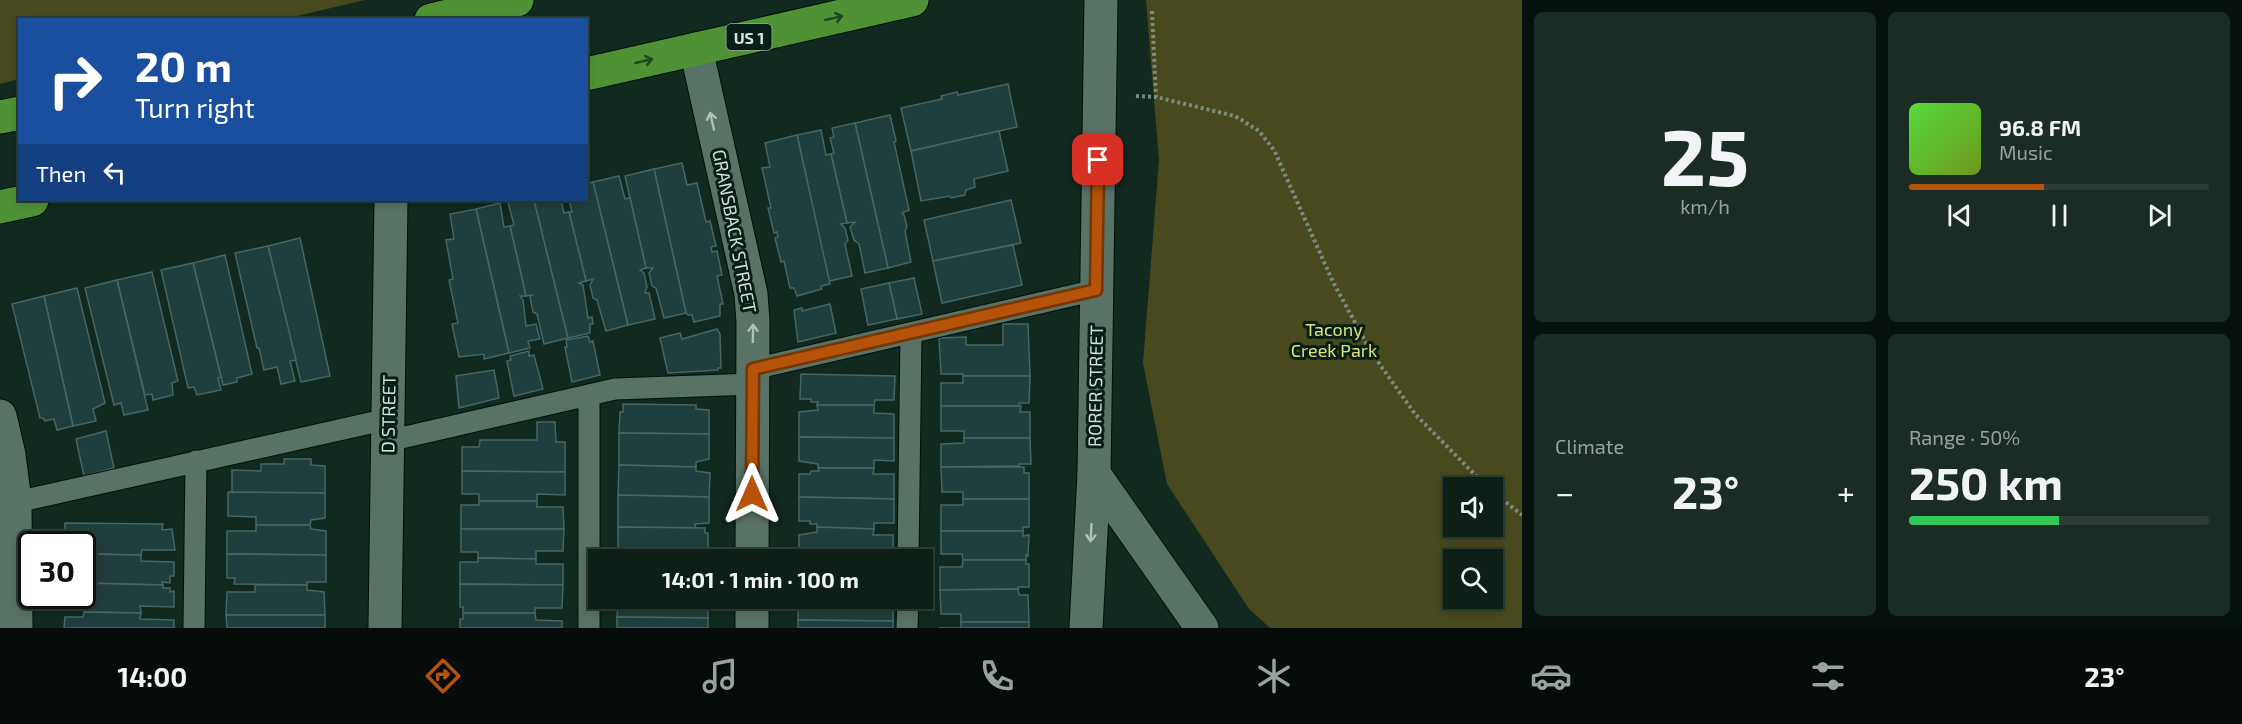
<!DOCTYPE html>
<meta charset="utf-8">
<style>
:root{--surface:#0d1f17;--page:#1b2c24;--text:#f1f3f6;--muted:#9aa2a1;--line:#2d3d36;--accent:#b45309}
body{margin:0;font-family:"Exo 2",sans-serif;background:var(--page);color:var(--text);height:100vh;display:flex;flex-direction:column;font-size:22px;white-space:nowrap}
*{box-sizing:border-box;margin:0}
p{font-size:20px;color:var(--muted)}
.icon{flex:none;width:33px;height:33px;fill:none;stroke:currentColor;stroke-width:2;stroke-linecap:round;stroke-linejoin:round}
.map{position:relative;flex:1;overflow:hidden}
.drawer{display:flex;flex-direction:column;gap:12px;padding:12px;background:#07110d;width:720px}
.drawer>*{flex:none}
.banner{position:absolute;left:18px;top:18px;width:570px;height:183px;border-radius:0px;box-shadow:0 3px 9px #0003,0 0 0 2px var(--line);background:#1a4fa0;color:#fff;overflow:hidden}
.tools{position:absolute;left:1443px;top:477px;display:grid;gap:12px}
.tools a{display:grid;place-items:center;width:60px;height:60px;border-radius:0px;background:var(--surface);box-shadow:0 3px 9px #0003,0 0 0 2px var(--line);font-size:30px}
.speed{position:absolute;left:18px;top:531px;display:flex;gap:12px;font-size:30px;font-weight:700;text-align:center}
.speed>*{display:grid;place-content:center;width:78px;height:78px;border-radius:50%;background:var(--surface);box-shadow:0 3px 9px #0003,0 0 0 2px var(--line);line-height:1}
.speed .limit{border:3px solid #111;border-radius:9px;background:#fff;color:#111}
.pin{position:absolute;display:grid;place-items:center;width:51px;height:51px;color:#fff;margin:-26px;border-radius:12px;box-shadow:0 3px 9px #0006}
.me{position:absolute;width:66px;margin:-33px;rotate:0deg;stroke-linejoin:round;filter:drop-shadow(0 0 4px #0008)}
.turn{display:flex;align-items:center;gap:21px;height:126px;padding:0 18px;font-size:27px}
.turn .icon{width:78px;height:78px;stroke-width:2.5}
.turn b{display:block;font-size:42px;line-height:51px}
.then{display:flex;align-items:center;height:57px;padding:0 18px;background:#0003;gap:12px;font-size:22px}
.big{font-size:45px;font-weight:700;line-height:1.1}
.drawer .widget{flex:1;display:flex;flex-direction:column;justify-content:center;gap:9px;min-width:0;padding:0 21px;border-radius:9px;background:var(--page)}
.drawer .dial{align-items:center;gap:0}
.dial b{font-size:78px;line-height:1}
.song{display:flex;align-items:center;gap:18px}
.cover{width:72px;height:72px;border-radius:9px;background:linear-gradient(135deg,hsl(110 70% 55%),hsl(80 70% 35%))}
.played{height:6px;border-radius:3px;background:linear-gradient(90deg,var(--accent) 45%,var(--line) 45%)}
.keys{display:flex;justify-content:space-around;direction:ltr}
.heat{display:flex;justify-content:space-between;align-items:center;font-size:33px;direction:ltr}
.charge{height:9px;border-radius:4px;background:linear-gradient(90deg,#34c759 50%,var(--line) 0)}
.drawer .tiles{flex:1;display:grid;gap:12px;grid-template-columns:repeat(2,1fr)}
.trip{position:absolute;left:588px;top:549px;width:345px;height:60px;border-radius:0px;background:var(--surface);box-shadow:0 3px 9px #0003,0 0 0 2px var(--line);font-weight:700;line-height:60px;text-align:center}
.tabs{display:flex;height:96px;justify-content:space-around;align-items:center;background:#050c09;color:var(--muted)}
.tabs .icon{width:42px;height:42px}
.tabs .current{color:var(--accent)}
.tabs b{font-size:27px;color:var(--text)}
main{display:flex;flex:1;min-height:0}
.map>svg:first-child{display:block}
</style>
<main>
<div class="map">
<svg width="1522" height="628" viewBox="0 0 1522 628">
<rect width="100%" height="100%" fill="#11291f"/>
<g fill="#48491d" fill-rule="evenodd">
<polygon points="0,0 365,0 280,20 20,20 19,79 0,84"/>
<path d="M1146,0H1522V628H1270L1249,609L1167,484L1143,363L1159,160ZM1454,488H1492V526H1454ZM1454,560H1492V598H1454Z"/>
</g>
<g fill="#203e3d" stroke="#476564" stroke-width="1.5">
<polygon points="1008,84 1017,127 911,151 901,108 942,99 941,96 957,92 958,95"/>
<polygon points="890,115 896,141 894,142 909,210 902,213 904,215 907,227 905,231 911,262 888,268 855,123"/>
<polygon points="855,123 888,268 865,273 859,244 854,240 850,227 855,222 847,223 831,154 834,153 830,138 834,137 832,128"/>
<polygon points="821,130 826,155 831,154 847,223 841,224 845,228 848,240 845,244 852,276 829,281 797,135"/>
<polygon points="999,131 1008,171 974,179 975,187 966,190 965,195 951,198 950,196 921,201 911,151"/>
<polygon points="797,135 830,284 821,286 822,289 797,296 794,288 790,288 784,261 781,262 775,238 778,237 777,232 774,233 768,208 771,208 762,168 770,167 765,143"/>
<polygon points="682,163 687,185 697,183 706,222 710,221 716,246 711,247 712,252 717,251 722,275 717,276 723,304 720,304 720,316 694,322 692,315 688,315 686,313 654,169"/>
<polygon points="654,169 686,313 664,318 656,288 652,286 649,273 653,268 646,268 625,176"/>
<polygon points="619,176 625,199 630,198 646,268 640,270 644,273 647,287 645,293 649,293 655,319 628,325 593,182"/>
<polygon points="593,182 628,325 606,331 597,300 593,298 590,285 593,279 586,281 569,212 572,212 569,200 586,200 586,184"/>
<polygon points="518,200 534,200 568,338 544,344 537,314 533,312 530,297 532,295 526,296 510,226 514,225 508,202"/>
<polygon points="534,200 561,200 564,213 569,212 586,281 579,283 583,285 588,318 592,317 593,324 590,324 590,333 568,338"/>
<polygon points="1011,200 1021,243 933,261 924,220"/>
<polygon points="500,203 504,227 510,226 526,296 520,296 523,300 526,326 536,324 540,339 528,341 530,348 509,353 476,209"/>
<polygon points="476,209 509,353 484,359 484,354 459,357 452,324 458,323 449,280 453,279 446,240 454,239 450,214"/>
<polygon points="300,238 330,376 301,382 268,246"/>
<polygon points="1013,245 1022,285 942,303 933,261"/>
<polygon points="268,246 296,360 290,361 295,381 281,384 277,367 264,370 259,348 257,348 235,253"/>
<polygon points="225,255 252,374 237,378 237,382 223,385 193,263"/>
<polygon points="193,263 221,377 218,378 221,390 197,395 194,387 188,388 161,270"/>
<polygon points="152,272 178,381 172,383 173,395 153,400 152,394 145,395 117,280"/>
<polygon points="914,278 922,314 897,319 889,283"/>
<polygon points="117,280 148,410 124,415 121,403 114,405 85,288"/>
<polygon points="889,283 897,319 868,325 861,289"/>
<polygon points="77,288 105,403 93,409 96,421 73,426 44,296"/>
<polygon points="44,296 73,426 57,430 54,419 45,421 43,418 40,418 12,304"/>
<polygon points="830,304 836,333 798,342 794,310 802,308 802,311"/>
<polygon points="1003,324 1028,324 1030,376 963,376 963,374 941,374 939,338 966,337 966,345 1003,345"/>
<polygon points="717,329 720,334 721,368 718,368 718,370 668,373 660,338 680,333 682,339"/>
<polygon points="588,336 590,342 593,341 600,375 572,382 565,347 567,347 566,340"/>
<polygon points="529,351 529,356 534,355 543,389 514,396 507,361 511,360 510,356"/>
<polygon points="494,370 499,398 459,408 456,376"/>
<polygon points="801,374 895,376 894,400 875,400 874,405 817,405 818,402 811,402 811,399 800,399"/>
<polygon points="963,376 1030,376 1029,403 1019,403 1019,406 941,406 941,383 963,383"/>
<polygon points="623,404 696,405 696,409 709,410 709,434 619,433 620,412 623,412"/>
<polygon points="817,405 874,405 874,413 894,414 894,438 799,437 799,412 818,410"/>
<polygon points="941,406 1021,406 1020,412 1030,412 1030,438 964,438 964,431 941,431"/>
<polygon points="537,422 555,422 556,442 565,442 565,472 462,471 462,447 479,447 480,440 537,440"/>
<polygon points="106,431 114,468 84,476 76,439"/>
<polygon points="619,433 709,434 709,459 696,462 696,467 619,465"/>
<polygon points="799,437 894,438 894,461 874,460 874,468 818,468 818,464 799,461"/>
<polygon points="964,438 1030,438 1031,464 1019,464 1019,466 941,467 941,444 964,443"/>
<polygon points="284,459 311,459 311,465 325,466 325,493 232,493 232,470 261,471 261,464 284,464"/>
<polygon points="619,465 696,467 696,471 710,473 709,497 618,495"/>
<polygon points="941,467 1024,467 1024,473 1029,473 1029,499 963,499 963,492 942,492"/>
<polygon points="818,468 874,468 873,474 894,474 894,499 799,497 799,474 810,474 811,471 819,471"/>
<polygon points="462,471 565,472 565,495 537,494 537,501 479,501 479,494 462,494"/>
<polygon points="228,492 325,493 325,518 311,520 310,525 256,525 256,517 228,516"/>
<polygon points="618,495 709,497 709,523 695,524 696,528 618,527"/>
<polygon points="799,497 894,499 894,523 874,523 874,529 817,527 817,524 810,524 810,521 799,521"/>
<polygon points="963,499 1029,499 1029,527 1023,527 1023,531 941,531 941,505 963,505"/>
<polygon points="479,501 537,501 537,507 563,507 564,529 461,529 461,505 479,505"/>
<polygon points="65,523 163,524 162,530 172,529 175,550 142,550 141,555 85,554 82,544 65,544"/>
<polygon points="256,525 310,525 311,529 326,531 326,555 227,554 227,531 256,531"/>
<polygon points="618,527 705,528 705,533 708,533 708,558 618,558"/>
<polygon points="817,527 874,529 873,535 893,535 893,559 799,559 799,535 817,532"/>
<polygon points="461,529 564,529 563,551 536,551 536,559 478,558 478,552 461,552"/>
<polygon points="941,531 1023,531 1023,536 1029,535 1028,556 1026,555 1026,560 963,560 962,554 941,554"/>
<polygon points="85,554 141,555 141,561 174,562 174,576 170,576 170,583 162,582 163,585 82,583 82,558 84,558"/>
<polygon points="227,554 326,555 326,582 307,582 307,585 234,584 235,578 227,578"/>
<polygon points="478,558 536,559 536,564 563,564 563,585 460,584 460,562 478,562"/>
<rect x="618" y="558" width="90" height="2"/>
<rect x="799" y="559" width="94" height="1"/>
<polygon points="963,560 1026,560 1026,564 1029,564 1029,587 1018,587 1018,589 940,590 940,567 962,567"/>
<polygon points="82,583 163,585 163,588 170,588 170,592 174,591 174,607 140,606 141,613 84,612 84,608 64,608 65,596 82,596"/>
<polygon points="460,584 563,585 562,608 535,608 535,613 463,613 463,607 460,607"/>
<polygon points="255,585 307,585 307,590 324,592 325,615 226,615 227,592 255,592"/>
<polygon points="1018,589 1019,595 1028,595 1029,622 961,622 961,614 941,614 940,590"/>
<polygon points="618,598 708,598 708,618 617,617"/>
<polygon points="798,598 893,598 893,621 798,620"/>
<polygon points="84,612 141,613 140,619 174,620 174,628 64,628 65,617 83,617"/>
<polygon points="463,613 535,613 536,620 562,621 562,628 460,628 460,619 463,619"/>
<polygon points="226,615 325,615 325,628 227,628"/>
<polygon points="617,617 708,618 708,628 617,628"/>
<polygon points="798,620 893,621 893,628 798,628"/>
<polygon points="961,622 1029,622 1029,628 939,628 961,628"/>
</g>
<g fill="none" stroke-linecap="round" stroke-linejoin="round">
<defs>
<g id="service">
<polyline points="753,369 1096,290"/>
<polyline points="388,441 615,389 753,384"/>
<polyline points="3,505 388,419"/>
<polyline points="908,560 911,333"/>
<polyline points="194,628 196,461"/>
<polyline points="589,628 589,395"/>
<polyline points="907,628 908,598"/>
</g>
<g id="minor">
<polyline points="696,49 751,294 753,322 752,560"/>
<polyline points="0,416 9,455 15,502 16,628"/>
<polyline points="1094,474 1202,628"/>
<polyline points="385,628 391,200"/>
<polyline points="752,628 752,598"/>
<polyline points="1086,628 1094,474 1101,0"/>
</g>
<g id="trunk">
<polyline points="431,20 517,0"/>
<polyline points="586,74 912,0"/>
<polyline points="0,117 20,113"/>
<polyline points="0,207 32,200"/>
</g>
</defs>
<use href="#service" stroke="#001109" stroke-width="23"/>
<use href="#minor" stroke="#001109" stroke-width="35"/>
<use href="#trunk" stroke="#001109" stroke-width="35"/>
<g stroke="#798c83" stroke-width="4" stroke-dasharray="3 3" stroke-linecap="butt">
<polyline points="1152,11 1156,97 1235,116 1259,131 1274,150 1333,282 1371,352 1415,414 1488,488"/>
<polyline points="1136,96 1156,97"/>
<polyline points="1492,491 1522,515"/>
</g>
<use href="#service" stroke="#587266" stroke-width="21"/>
<use href="#minor" stroke="#587266" stroke-width="33"/>
<use href="#trunk" stroke="#4f9236" stroke-width="33"/>
</g>
<defs><path id="oneway-shaft" d="M-6 0H5M1.5-3L5.5 0L1.5 3" fill="none" stroke-width="1.6" stroke-linecap="round" stroke-linejoin="round" transform="scale(1.5)"/></defs>
<g stroke="#204721">
<use href="#oneway-shaft" transform="translate(834 18) rotate(-13)"/>
<use href="#oneway-shaft" transform="translate(644 61) rotate(-13)"/>
</g>
<g stroke="#aec0b7">
<use href="#oneway-shaft" transform="translate(712 121) rotate(-103)"/>
<use href="#oneway-shaft" transform="translate(753 333) rotate(-89)"/>
<use href="#oneway-shaft" transform="translate(1091 533) rotate(93)"/>
</g>
<g fill="none" stroke-linecap="round" stroke-linejoin="round">
<defs>
<polyline id="route" points="752,494 753,369 1096,290 1098,160"/>
</defs>
<use href="#route" stroke="#753606" stroke-width="15"/>
<use href="#route" stroke="#b45309" stroke-width="10"/>
</g>
<g text-anchor="middle" dominant-baseline="central" stroke-width="6" stroke-linejoin="round" paint-order="stroke">
<rect fill="#071f16" stroke="#96a79f" stroke-width="1.5" x="726.5" y="24" width="45" height="26" rx="4.5"/>
<g font-size="16" font-weight="bold" fill="#d3e1da">
<text x="749" y="37">US 1</text>
</g>
<g font-size="18" fill="#d3e1da" stroke="#071f16">
<text transform="translate(735 231) rotate(79)">GRANSBACK STREET</text>
<text transform="translate(1095 386) rotate(-89)">RORER STREET</text>
<text transform="translate(388 414) rotate(-89)">D STREET</text>
</g>
<g font-size="18" fill="#e0e27b" stroke="#071f16">
<text x="1334" y="329">Tacony<tspan x="1334" dy="21">Creek Park</tspan></text>
</g>
</g>
</svg>
<div class="tools">
<a><svg class="icon" aria-label="sound" viewBox="0 0 24 24"><path d="M4 9h4l5-4v14l-5-4H4zM17 9q2 3 0 6"/></svg></a>
<a><svg class="icon" aria-label="search" viewBox="0 0 24 24"><circle cx="10" cy="10" r="6"/><path d="M15 15l6 6"/></svg></a>
</div>
<div class="speed"><div class="limit">30</div></div>
<div class="pin" style="left:1098px;top:160px;background:#d93025"><svg class="icon" aria-label="arrive" viewBox="0 0 24 24"><path d="M6 21V4h12l-3 4 3 4H6"/></svg></div>
<svg class="me" style="left:752px;top:494px" viewBox="-20 -20 40 40"><path d="M0-17L14 15 0 8-14 15z" fill="#b45309" stroke="#fff" stroke-width="4"/></svg>
<div class="trip">14:01 · 1 min · 100 m</div>
<div class="banner">
<div class="turn"><svg class="icon" aria-label="right" viewBox="0 0 24 24"><path d="M7 20v-9h11M14 6l5 5-5 5"/></svg><div><b>20 m</b>Turn right</div></div>
<div class="then">Then<svg class="icon" aria-label="left" viewBox="0 0 24 24"><path d="M17 20v-9H6M10 6l-5 5 5 5"/></svg></div>
</div>
</div>
<section class="drawer">
<div class="tiles">
<div class="widget dial"><b>25</b><p>km/h</p></div>
<div class="widget">
<div class="song"><i class="cover"></i><div><b>96.8 FM</b><p>Music</p></div></div>
<div class="played"></div>
<div class="keys"><svg class="icon" aria-label="previous" viewBox="0 0 24 24"><path d="M18 5L8 12l10 7zM5 5v14"/></svg><svg class="icon" aria-label="pause" viewBox="0 0 24 24"><path d="M8 5v14M16 5v14"/></svg><svg class="icon" aria-label="next" viewBox="0 0 24 24"><path d="M6 5l10 7-10 7zM19 5v14"/></svg></div>
</div>
<div class="widget"><p>Climate</p>
<div class="heat"><a>−</a><b class="big">23°</b><a>+</a></div>
</div>
<div class="widget"><p>Range · 50%</p><b class="big">250 km</b><div class="charge"></div></div>
</div>
</section>
</main>
<nav class="tabs">
<b>14:00</b>
<svg class="icon current" aria-label="directions" viewBox="0 0 24 24"><path d="M12 3l9 9-9 9-9-9zM9 14v-3h6M13 9l2 2-2 2"/></svg>
<svg class="icon" aria-label="music" viewBox="0 0 24 24"><path d="M9 18V5l10-2v13"/><circle cx="6" cy="18" r="3"/><circle cx="16" cy="16" r="3"/></svg>
<svg class="icon" aria-label="phone" viewBox="0 0 24 24"><path d="M5 4h4l2 5-3 2q2 4 5 5l2-3 5 2v4C11 20 4 13 5 4z"/></svg>
<svg class="icon" aria-label="climate" viewBox="0 0 24 24"><path d="M12 3v18M4 7l16 10M4 17L20 7"/></svg>
<svg class="icon" aria-label="car" viewBox="0 0 24 24"><path d="M5 17H2v-5l4-1 3-4h7l3 4 3 1v5h-3M9 17h6M6 11h13"/><circle cx="7" cy="17" r="2"/><circle cx="17" cy="17" r="2"/></svg>
<svg class="icon" aria-label="filters" viewBox="0 0 24 24"><path d="M4 7h16M4 17h16"/><circle cx="9" cy="7" r="2"/><circle cx="15" cy="17" r="2"/></svg>
<b>23°</b>
</nav>
